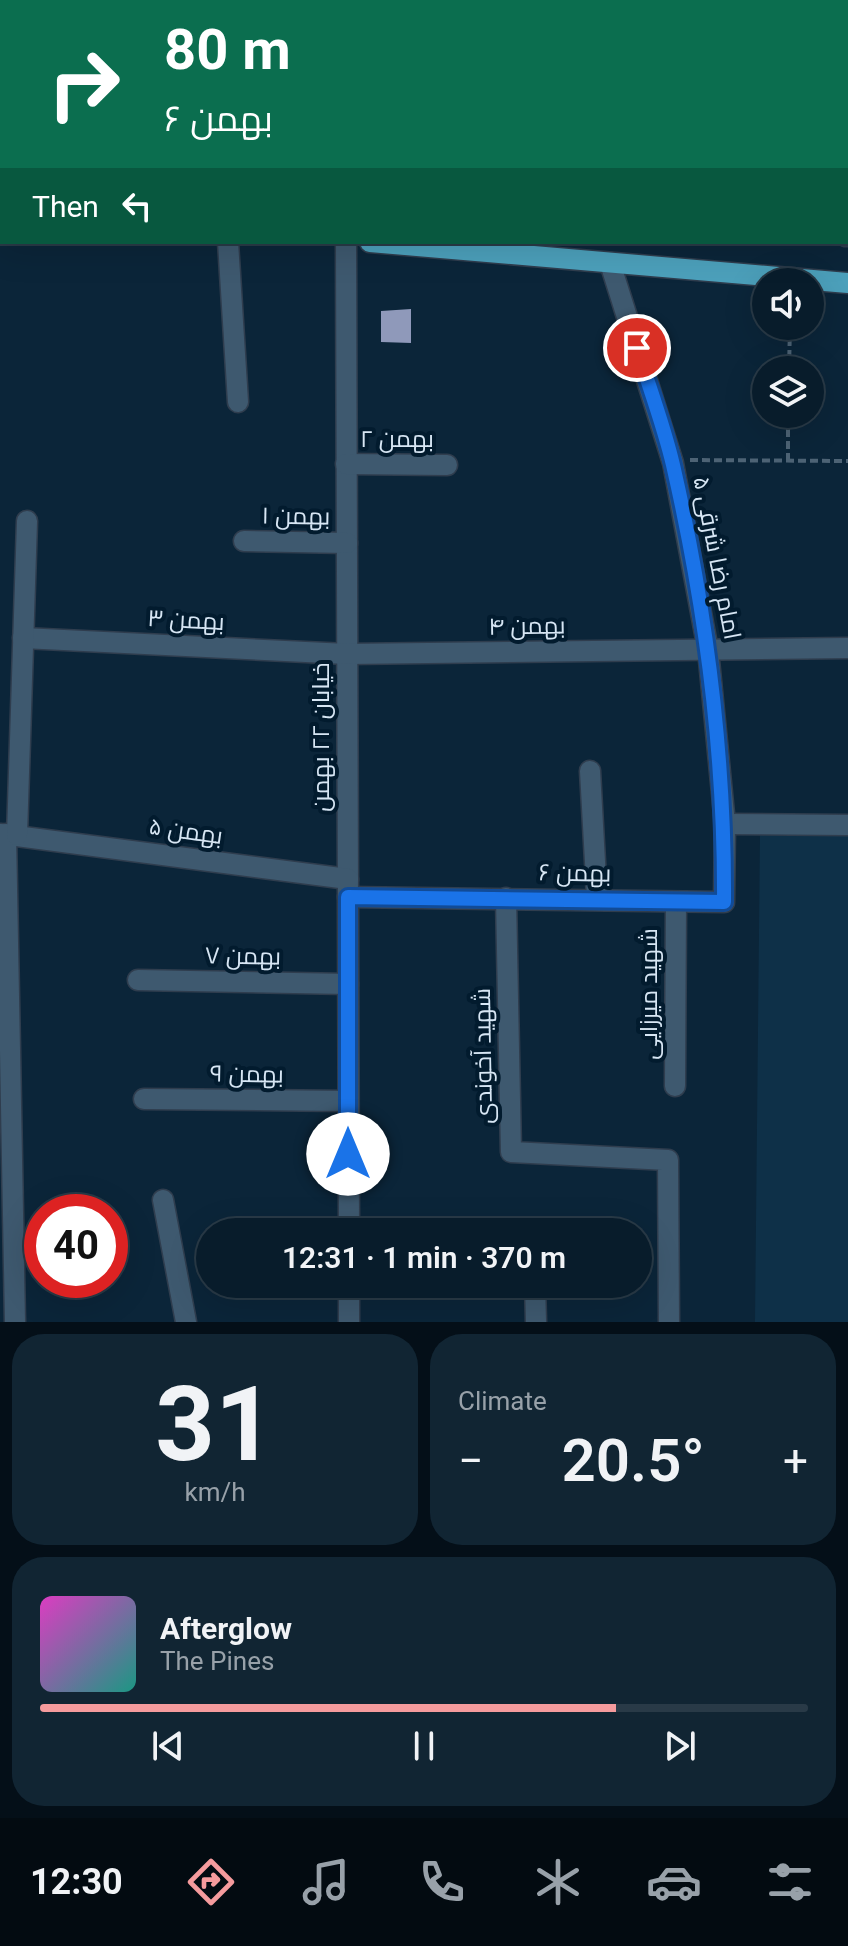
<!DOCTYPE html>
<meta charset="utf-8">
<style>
:root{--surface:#081c2b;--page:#112533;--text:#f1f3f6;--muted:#98a1a9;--line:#293a47;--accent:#f59b9d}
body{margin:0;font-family:Roboto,Cairo,sans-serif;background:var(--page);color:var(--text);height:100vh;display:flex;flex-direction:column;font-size:30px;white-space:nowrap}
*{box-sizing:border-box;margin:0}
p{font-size:26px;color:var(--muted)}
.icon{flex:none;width:44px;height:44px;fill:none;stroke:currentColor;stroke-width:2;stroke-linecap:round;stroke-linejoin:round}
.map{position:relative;height:1322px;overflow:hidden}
.panel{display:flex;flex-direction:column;gap:12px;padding:12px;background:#040f18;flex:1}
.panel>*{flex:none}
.banner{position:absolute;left:0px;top:0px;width:848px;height:244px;box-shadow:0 8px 32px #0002,0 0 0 2px var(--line);background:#0b6e4f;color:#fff;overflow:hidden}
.fabs{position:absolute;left:752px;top:268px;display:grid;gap:16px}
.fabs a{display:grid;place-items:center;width:72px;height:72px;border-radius:50%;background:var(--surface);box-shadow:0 8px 32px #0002,0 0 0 2px var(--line);font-size:40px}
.speed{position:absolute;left:24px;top:1194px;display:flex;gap:16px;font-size:40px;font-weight:700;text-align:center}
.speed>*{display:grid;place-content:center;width:104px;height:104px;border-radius:50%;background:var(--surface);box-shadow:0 8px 32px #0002,0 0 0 2px var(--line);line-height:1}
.speed .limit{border:12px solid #d22;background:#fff;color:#111}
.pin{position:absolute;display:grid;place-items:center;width:68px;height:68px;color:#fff;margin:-34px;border:4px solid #fff;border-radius:50%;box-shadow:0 2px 8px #0007}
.me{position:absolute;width:88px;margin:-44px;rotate:0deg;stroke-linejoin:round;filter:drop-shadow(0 0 6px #0008)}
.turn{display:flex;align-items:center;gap:28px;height:168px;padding:0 32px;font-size:36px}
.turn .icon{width:104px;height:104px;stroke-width:2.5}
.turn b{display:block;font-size:56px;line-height:68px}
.then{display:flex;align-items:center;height:76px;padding:0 32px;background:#0003;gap:16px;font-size:30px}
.big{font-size:60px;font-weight:600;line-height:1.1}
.panel .widget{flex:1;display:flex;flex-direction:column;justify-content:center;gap:12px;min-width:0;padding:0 28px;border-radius:32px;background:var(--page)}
.panel .dial{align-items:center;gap:0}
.dial b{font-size:104px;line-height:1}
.song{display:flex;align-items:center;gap:24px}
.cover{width:96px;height:96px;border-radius:12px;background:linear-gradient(135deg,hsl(310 70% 55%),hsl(170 70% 35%))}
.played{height:8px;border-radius:4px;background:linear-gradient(90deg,var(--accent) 75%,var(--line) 75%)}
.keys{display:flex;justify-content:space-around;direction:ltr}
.heat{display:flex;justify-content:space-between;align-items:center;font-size:44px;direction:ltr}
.panel .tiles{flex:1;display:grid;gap:12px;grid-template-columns:1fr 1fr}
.widget:last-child{grid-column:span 2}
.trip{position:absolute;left:196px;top:1218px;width:456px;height:80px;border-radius:40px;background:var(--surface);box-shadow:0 8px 32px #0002,0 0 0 2px var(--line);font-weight:600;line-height:80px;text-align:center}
.tabs{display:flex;height:128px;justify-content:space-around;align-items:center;background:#030b11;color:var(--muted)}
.tabs .icon{width:56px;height:56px}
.tabs .on{color:var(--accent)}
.tabs b{font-size:36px;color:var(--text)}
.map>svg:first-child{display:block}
</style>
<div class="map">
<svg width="848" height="1322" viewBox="0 0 848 1322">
<rect width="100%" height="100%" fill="#0b2539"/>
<polygon fill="#0e3048" points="760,835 848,836 848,1322 755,1322"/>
<polygon fill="#8f99ba" points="411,309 411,343 381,342 381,311"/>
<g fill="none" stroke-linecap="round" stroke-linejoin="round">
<defs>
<g id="minor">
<polyline points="506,0 506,2"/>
<polyline points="781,0 781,2"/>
<polyline points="340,2 341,0"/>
<polyline points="599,2 599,0"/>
<polyline points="228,242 238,402"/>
<polyline points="346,242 349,1232"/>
<polyline points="346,464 447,465"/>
<polyline points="244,541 347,543"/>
<polyline points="23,638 347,654 848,648"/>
<polyline points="590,771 597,898"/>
<polyline points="725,824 848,825"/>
<polyline points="0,834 348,879"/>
<polyline points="6,834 15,1322"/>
<polyline points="17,835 27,521"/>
<polyline points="348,897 724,902 725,824 708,650 673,463 610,263"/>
<polyline points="506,898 511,1152 668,1160 669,1322"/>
<polyline points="138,980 348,984"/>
<polyline points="675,1086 676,902"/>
<polyline points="144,1099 348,1101"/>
<polyline points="163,1200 186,1322"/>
<polyline points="349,1284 349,1322"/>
<polyline points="535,1284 536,1322"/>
</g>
<g id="major">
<polyline points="0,158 2,158"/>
<polyline points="0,208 2,208"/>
<polyline points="846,236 848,236"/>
<polyline points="370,242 848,283"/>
</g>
</defs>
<use href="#minor" stroke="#2f3d4e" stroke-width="23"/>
<use href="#major" stroke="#2f3d4e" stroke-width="23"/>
<g stroke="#4d6375" stroke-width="4" stroke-dasharray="8 4" stroke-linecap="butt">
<polyline points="789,370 790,326"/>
<polyline points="690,460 848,461"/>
<polyline points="788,461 788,414"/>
</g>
<use href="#minor" stroke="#3e596f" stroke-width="20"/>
<use href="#major" stroke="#4ca0bb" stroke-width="20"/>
</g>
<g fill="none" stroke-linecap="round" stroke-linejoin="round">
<defs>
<path id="route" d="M348,1154V897L724,902C725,755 706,609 673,465C664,426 649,387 637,348"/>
</defs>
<use href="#route" stroke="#114b97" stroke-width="20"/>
<use href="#route" stroke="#1a73e8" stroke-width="14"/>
</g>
<g text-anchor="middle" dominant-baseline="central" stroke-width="8" stroke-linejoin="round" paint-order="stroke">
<g font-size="24" fill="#d7e6f4" stroke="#021b2e">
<text x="397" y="439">بهمن ۲</text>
<text transform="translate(296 516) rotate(1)">بهمن ۱</text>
<text transform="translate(717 558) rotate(79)">امام رضا شرقی ۵</text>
<text transform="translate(186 620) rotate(3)">بهمن ۳</text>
<text transform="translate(527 626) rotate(-1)">بهمن ۴</text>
<text transform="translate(321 737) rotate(-90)">خیابان ۲۲ بهمن</text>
<text transform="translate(186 831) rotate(8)">بهمن ۵</text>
<text transform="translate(575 873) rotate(1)">بهمن ۶</text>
<text transform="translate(243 956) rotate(1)">بهمن ۷</text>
<text transform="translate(649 994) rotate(-90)">شهید میرزایی</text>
<text transform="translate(483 1056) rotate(-91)">شهید آخوندی</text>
<text transform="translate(247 1074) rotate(1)">بهمن ۹</text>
</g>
</g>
</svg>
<div class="fabs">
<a><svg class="icon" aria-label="sound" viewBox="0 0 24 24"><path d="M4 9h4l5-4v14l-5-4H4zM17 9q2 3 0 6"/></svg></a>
<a><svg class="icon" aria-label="layers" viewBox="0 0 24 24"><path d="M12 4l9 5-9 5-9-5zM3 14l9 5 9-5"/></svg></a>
</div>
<div class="speed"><div class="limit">40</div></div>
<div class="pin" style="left:637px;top:348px;background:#d93025"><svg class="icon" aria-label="arrive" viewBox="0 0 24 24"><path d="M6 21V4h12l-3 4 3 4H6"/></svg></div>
<svg class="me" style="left:348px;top:1154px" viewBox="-20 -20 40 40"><circle r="19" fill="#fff"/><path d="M0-13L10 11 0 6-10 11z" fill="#1a73e8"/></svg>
<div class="trip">12:31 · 1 min · 370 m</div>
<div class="banner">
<div class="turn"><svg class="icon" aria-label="right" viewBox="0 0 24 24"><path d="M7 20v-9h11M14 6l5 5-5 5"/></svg><div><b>80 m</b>بهمن ۶</div></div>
<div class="then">Then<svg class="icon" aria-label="left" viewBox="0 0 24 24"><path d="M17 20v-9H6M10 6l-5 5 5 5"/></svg></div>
</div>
</div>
<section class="panel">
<div class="tiles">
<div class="widget dial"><b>31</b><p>km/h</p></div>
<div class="widget"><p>Climate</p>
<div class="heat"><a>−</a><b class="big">20.5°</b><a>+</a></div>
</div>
<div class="widget">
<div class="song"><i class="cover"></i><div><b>Afterglow</b><p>The Pines</p></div></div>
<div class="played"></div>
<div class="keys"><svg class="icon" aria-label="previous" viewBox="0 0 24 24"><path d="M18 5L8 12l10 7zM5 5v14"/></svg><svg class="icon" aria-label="pause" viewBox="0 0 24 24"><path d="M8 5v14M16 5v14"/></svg><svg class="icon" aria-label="next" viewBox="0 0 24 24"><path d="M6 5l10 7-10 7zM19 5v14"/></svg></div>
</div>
</div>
</section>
<nav class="tabs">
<b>12:30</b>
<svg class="icon on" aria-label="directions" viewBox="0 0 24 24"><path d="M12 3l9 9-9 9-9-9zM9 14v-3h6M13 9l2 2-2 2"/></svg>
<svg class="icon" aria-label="music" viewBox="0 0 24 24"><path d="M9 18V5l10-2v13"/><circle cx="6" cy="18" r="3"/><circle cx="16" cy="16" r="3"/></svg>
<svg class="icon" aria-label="phone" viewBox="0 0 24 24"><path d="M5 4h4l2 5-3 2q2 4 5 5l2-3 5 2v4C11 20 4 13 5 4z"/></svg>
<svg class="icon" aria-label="climate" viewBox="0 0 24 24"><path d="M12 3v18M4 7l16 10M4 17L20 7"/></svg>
<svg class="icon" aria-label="car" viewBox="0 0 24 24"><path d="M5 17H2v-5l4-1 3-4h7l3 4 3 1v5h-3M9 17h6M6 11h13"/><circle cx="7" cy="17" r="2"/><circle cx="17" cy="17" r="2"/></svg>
<svg class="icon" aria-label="filters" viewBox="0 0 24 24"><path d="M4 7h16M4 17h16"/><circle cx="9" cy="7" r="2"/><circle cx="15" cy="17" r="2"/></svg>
</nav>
